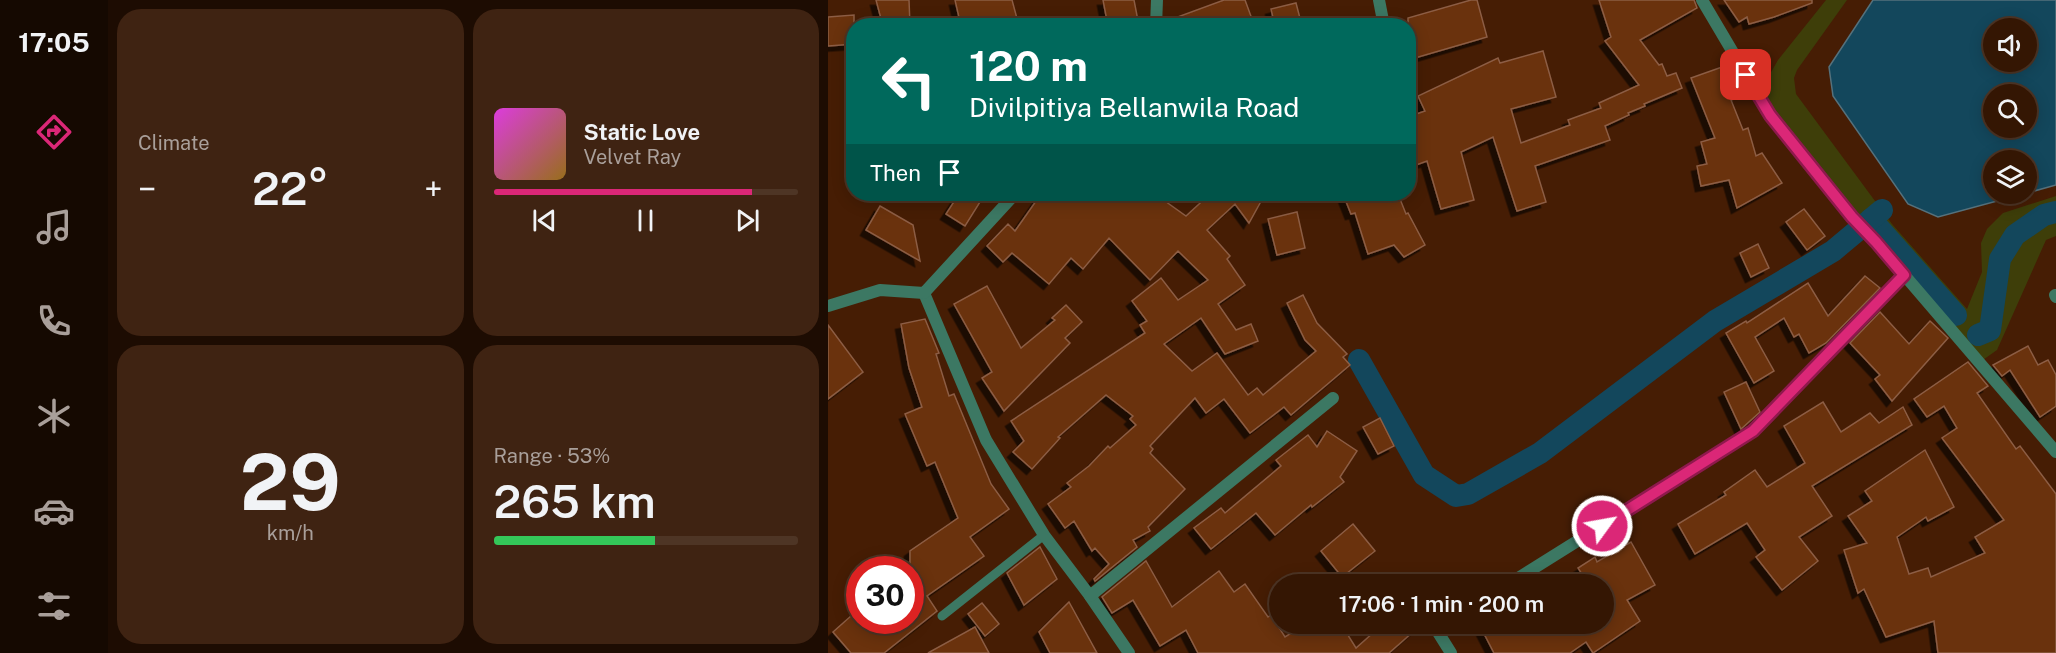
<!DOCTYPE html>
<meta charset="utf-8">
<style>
:root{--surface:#341603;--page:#3f2312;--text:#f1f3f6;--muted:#a99f9a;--line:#4e3525;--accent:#db2777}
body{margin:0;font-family:"Public Sans",sans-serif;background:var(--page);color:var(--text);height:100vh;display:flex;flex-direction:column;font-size:22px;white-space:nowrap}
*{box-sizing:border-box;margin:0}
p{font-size:20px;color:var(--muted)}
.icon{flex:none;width:33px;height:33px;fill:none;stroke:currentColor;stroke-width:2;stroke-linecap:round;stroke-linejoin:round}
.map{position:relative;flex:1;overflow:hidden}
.panel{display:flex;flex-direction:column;gap:9px;padding:9px;background:#1d0c02;width:720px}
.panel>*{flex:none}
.banner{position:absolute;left:18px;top:18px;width:570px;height:183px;border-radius:24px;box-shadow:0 3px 15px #0003,0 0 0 2px var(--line);background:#00695c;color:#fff;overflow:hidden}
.buttons{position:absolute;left:1155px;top:18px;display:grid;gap:12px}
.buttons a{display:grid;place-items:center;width:54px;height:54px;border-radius:50%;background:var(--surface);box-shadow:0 3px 15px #0003,0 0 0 2px var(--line);font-size:30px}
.speed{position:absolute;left:18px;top:556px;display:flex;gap:12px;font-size:30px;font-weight:700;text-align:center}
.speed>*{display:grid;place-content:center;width:78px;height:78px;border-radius:50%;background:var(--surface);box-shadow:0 3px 15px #0003,0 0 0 2px var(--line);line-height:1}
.speed .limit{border:9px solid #d22;background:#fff;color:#111}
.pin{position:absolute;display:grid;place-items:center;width:51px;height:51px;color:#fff;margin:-26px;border-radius:12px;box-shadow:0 3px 9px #0006}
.me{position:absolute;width:66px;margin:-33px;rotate:58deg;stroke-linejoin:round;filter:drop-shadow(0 0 4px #0008)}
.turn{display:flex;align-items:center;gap:21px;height:126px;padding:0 24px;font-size:27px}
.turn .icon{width:78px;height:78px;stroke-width:2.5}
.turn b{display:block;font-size:42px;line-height:51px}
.then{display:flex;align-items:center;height:57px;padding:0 24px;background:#0003;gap:12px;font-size:22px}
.big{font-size:45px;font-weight:600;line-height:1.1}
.panel .card{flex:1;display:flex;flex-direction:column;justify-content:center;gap:9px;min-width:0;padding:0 21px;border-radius:24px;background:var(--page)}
.panel .dial{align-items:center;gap:0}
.dial b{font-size:78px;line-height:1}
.song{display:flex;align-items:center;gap:18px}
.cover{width:72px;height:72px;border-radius:9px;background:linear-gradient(135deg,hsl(300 70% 55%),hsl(40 70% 35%))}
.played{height:6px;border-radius:3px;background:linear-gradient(90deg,var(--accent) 85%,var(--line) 85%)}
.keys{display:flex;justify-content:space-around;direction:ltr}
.heat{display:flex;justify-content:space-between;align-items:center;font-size:33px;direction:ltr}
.charge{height:9px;border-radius:4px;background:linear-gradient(90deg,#34c759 53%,var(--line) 0)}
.panel .tiles{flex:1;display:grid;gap:9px;grid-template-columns:repeat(2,1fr)}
.trip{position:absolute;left:441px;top:574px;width:345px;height:60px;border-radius:30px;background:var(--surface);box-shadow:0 3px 15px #0003,0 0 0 2px var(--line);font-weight:600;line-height:60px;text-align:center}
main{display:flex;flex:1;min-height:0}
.tabs{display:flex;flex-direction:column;width:108px;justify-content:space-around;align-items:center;background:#150901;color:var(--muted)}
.tabs .icon{width:42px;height:42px}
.tabs .active{color:var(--accent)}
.tabs b{font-size:27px;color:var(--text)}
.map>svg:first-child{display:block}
</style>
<main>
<nav class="tabs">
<b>17:05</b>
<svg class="icon active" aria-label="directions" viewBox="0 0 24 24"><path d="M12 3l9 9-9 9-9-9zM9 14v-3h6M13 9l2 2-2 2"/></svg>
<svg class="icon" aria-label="music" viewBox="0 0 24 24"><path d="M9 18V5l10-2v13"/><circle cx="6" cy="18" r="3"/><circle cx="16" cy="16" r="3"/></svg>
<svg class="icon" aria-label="phone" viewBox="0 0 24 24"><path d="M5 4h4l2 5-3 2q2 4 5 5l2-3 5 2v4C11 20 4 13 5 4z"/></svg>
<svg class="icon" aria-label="climate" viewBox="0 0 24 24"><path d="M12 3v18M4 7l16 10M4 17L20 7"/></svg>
<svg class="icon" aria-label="car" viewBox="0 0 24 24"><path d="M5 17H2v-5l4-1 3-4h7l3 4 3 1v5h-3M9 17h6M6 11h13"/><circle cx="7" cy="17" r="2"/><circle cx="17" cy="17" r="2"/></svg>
<svg class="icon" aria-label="filters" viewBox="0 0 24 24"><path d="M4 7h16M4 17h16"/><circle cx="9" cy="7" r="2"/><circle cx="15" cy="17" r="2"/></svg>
</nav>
<section class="panel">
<div class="tiles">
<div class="card"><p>Climate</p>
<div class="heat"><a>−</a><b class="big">22°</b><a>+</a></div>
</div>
<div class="card">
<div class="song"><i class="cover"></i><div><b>Static Love</b><p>Velvet Ray</p></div></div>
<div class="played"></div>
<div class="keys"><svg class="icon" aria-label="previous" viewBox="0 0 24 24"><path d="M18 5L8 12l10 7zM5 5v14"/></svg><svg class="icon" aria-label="pause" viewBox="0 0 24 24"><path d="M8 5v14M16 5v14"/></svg><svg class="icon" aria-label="next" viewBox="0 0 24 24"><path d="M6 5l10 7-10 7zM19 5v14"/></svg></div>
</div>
<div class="card dial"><b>29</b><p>km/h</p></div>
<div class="card"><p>Range · 53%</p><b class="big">265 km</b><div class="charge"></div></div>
</div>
</section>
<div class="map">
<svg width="1228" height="653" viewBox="0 0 1228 653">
<defs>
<filter id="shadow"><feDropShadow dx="-5.5" dy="5.5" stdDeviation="0" flood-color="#0009"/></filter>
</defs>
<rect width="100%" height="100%" fill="#461d04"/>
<polygon fill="#3e3e09" points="998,0 1019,0 969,70 966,78 968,94 1064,224 1139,309 1154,272 1153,243 1159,229 1175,213 1228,196 1228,236 1218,240 1169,350 1152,362 942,115 933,90 950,60"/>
<path fill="#13475c" stroke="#55717c" stroke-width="1.5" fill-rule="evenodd" d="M1045,0H1228V185L1199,193L1198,160H1166V194H1195L1110,217L1080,204L1005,96L1001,67ZM1166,28H1198V62H1166ZM1166,94H1198V128H1166Z"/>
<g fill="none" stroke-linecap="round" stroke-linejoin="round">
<g stroke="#13475c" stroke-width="22">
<polyline points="1043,219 1128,315"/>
<polyline points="1150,335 1162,330 1172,259 1187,235 1216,215 1228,212"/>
<polyline points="531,360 596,475 628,496 640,494 712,453 887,321 1005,251 1054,210"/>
</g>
</g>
<g fill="#6a3009" stroke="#8c5d44" stroke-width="1.5" filter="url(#shadow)">
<polygon points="48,0 81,0 82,26 55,26"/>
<polygon points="127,0 184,0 191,26 133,26"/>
<polygon points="275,0 306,0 311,26 280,26"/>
<polygon points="396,0 417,0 424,19 407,26 336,26 336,22"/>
<polygon points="643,0 649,0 659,37 580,60 580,18"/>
<polygon points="771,0 866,0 869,8 812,40 831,65 834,64 839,76 848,73 854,88 816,104 817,106 800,113 801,115 777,126 782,140 707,166 718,202 689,211 665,137 633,152 646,200 613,209 599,161 580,168 580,117 597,111 590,96 670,58 672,63 715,51 728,97 683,109 693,143 742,125 740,120 773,108 771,103 811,85 777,41 783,37"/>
<polygon points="896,0 984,0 984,3 946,17 921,24 919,17 911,22"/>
<polygon points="468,3 474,26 447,26 443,9"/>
<polygon points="26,15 26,44 0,46 0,17"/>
<polygon points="897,66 909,98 903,100 915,130 920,128 928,156 934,153 954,183 909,208 901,180 873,186 869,166 879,164 873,142 887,138 863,78"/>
<polygon points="131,194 157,194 137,226 118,214"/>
<polygon points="213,194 327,194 358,216 382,194 437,194 421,223 407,204 379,230 402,256 399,259 417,285 390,304 408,330 423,324 430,341 397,354 373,318 336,344 364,371 389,353 420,395 429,388 435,395 488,351 477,340 459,303 475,295 489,323 519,354 515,357 522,365 463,415 456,407 422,433 396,399 378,413 367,398 322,446 325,449 322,453 357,489 320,527 322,531 305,540 309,547 267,581 266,579 281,564 267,548 264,551 246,521 237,528 220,504 243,487 239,483 261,466 280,446 282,448 308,425 302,419 305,416 278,395 230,437 232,438 204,469 185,452 196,441 183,421 317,333 312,325 319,321 304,301 333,278 350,300 380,280 350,251 322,280 281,238 255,269 243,258 221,284 184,253 175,262 159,246 180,224 187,231"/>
<polygon points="515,194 570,194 578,214 580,213 597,245 576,257 566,245 540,254 527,213 523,214"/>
<polygon points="52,206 85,225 92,261 38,230"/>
<polygon points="976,209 997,236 979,250 958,222"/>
<polygon points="469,212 477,248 449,255 440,219"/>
<polygon points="930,244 941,268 923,277 912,253"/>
<polygon points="1037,276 1052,288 998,343 981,353 971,334 966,337 956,318 927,337 946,371 926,383 898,333 918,321 919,323 980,283 1000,316"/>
<polygon points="159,286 193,348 227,320 224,318 238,305 254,322 237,338 242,343 176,411 154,378 164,372 126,304"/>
<polygon points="1052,312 1081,344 1102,321 1120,338 1064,401 1047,379 1052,375 1022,343"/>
<polygon points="97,319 111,353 108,354 121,396 126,394 163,484 181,509 142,537 156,556 99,596 109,611 56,653 23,653 5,632 23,616 28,621 82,621 82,551 130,518 107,462 99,466 77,414 94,407 81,368 73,324"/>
<polygon points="0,325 35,372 0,399"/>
<polygon points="1200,346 1210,365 1220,360 1228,375 1228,406 1212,417 1182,370 1174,376 1165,365"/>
<polygon points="1140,362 1160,386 1149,393 1188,449 1192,446 1228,494 1228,653 1110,653 1106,621 1058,637 1036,589 1030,593 1016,550 1039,543 1020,516 1044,501 1037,491 1097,450 1126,507 1100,521 1098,517 1069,537 1081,574 1100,568 1103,577 1157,553 1147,537 1176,520 1114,438 1129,428 1116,406 1099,417 1086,399"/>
<polygon points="918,382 932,412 913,429 896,392"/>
<polygon points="995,402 1013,432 1042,413 1051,423 1075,407 1084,425 984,486 1004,516 971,537 990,561 954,590 928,557 937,550 919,523 867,554 850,524 898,495 896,492 927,470 939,487 977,463 956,426"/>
<polygon points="552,418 566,446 550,454 535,427"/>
<polygon points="499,431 529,451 512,477 516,482 484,507 483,505 447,535 428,513 383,549 366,528 393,508 397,513 453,466 448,460 480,435 489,447"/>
<polygon points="525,524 547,551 514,577 493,551"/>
<polygon points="803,542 827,585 799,600 812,621 765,653 758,642 742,653 666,653 651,624 776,624 776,585 761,585 750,568 767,557 769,562"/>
<polygon points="212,547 229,579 196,605 179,573"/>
<polygon points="318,561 344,607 391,571 406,592 417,584 440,617 443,615 457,637 478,624 513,624 528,648 555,624 594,624 561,653 370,653 358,630 332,646 305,600 284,613 274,597"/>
<polygon points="241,602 269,653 222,653 211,632"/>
<polygon points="154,603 171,624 157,636 140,614"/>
<polygon points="147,627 161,653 100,653"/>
</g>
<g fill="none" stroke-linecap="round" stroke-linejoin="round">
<polyline stroke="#3c7863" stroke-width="9" points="114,616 216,535"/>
<g stroke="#3c7863" stroke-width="12">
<polyline points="551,0 556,26"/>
<polyline points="328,26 329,0"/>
<polyline points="96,293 158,440 216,535 262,596 301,653"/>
<polyline points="1227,295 1228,297"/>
<polyline points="0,306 52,290 96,293 187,194"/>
<polyline points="679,585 925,431 1076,275"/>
<polyline points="262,596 505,398"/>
<polyline points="616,624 608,629 623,653"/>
</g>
<polyline stroke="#3c7863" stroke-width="12" points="874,0 942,115 1024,217 1048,242 1228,452"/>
</g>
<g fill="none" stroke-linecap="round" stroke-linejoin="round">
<defs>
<polyline id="route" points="774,526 925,431 1076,275 1048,242 1024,217 942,115 918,75"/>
</defs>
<use href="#route" stroke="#8e194d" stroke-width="15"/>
<use href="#route" stroke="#db2777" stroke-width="10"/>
</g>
</svg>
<div class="buttons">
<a><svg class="icon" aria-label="sound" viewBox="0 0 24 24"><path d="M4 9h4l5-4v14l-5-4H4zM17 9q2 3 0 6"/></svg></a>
<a><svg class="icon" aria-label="search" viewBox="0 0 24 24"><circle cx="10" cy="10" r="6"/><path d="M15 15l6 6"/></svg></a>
<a><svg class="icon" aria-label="layers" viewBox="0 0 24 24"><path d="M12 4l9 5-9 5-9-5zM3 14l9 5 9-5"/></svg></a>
</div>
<div class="speed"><div class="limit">30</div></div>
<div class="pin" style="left:918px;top:75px;background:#d93025"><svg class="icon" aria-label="arrive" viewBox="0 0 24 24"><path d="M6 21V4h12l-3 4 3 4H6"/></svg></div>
<svg class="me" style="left:774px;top:526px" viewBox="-20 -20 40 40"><circle r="17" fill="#db2777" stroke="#fff" stroke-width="3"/><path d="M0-11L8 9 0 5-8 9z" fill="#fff"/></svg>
<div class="trip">17:06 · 1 min · 200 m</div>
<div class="banner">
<div class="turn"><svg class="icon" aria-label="left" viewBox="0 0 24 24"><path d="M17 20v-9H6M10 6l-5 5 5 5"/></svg><div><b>120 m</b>Divilpitiya Bellanwila Road</div></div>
<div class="then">Then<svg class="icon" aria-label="arrive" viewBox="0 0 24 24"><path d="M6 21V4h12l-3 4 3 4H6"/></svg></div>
</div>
</div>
</main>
